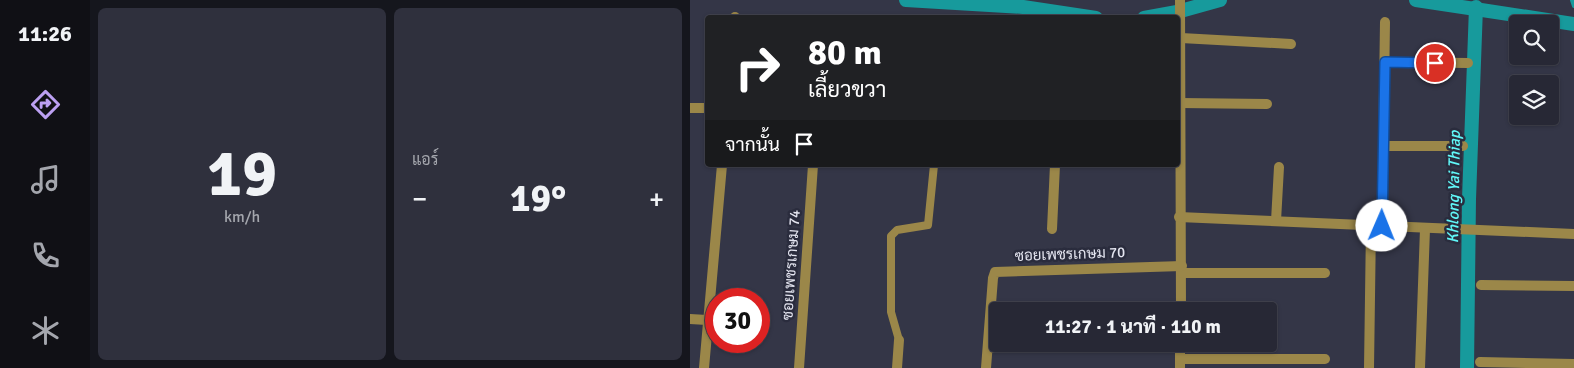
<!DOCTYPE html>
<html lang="th">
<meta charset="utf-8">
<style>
:root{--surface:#272835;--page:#2f303d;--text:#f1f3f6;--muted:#a4a6ad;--line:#434450;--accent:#bca0f2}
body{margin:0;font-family:Signika,Sarabun,sans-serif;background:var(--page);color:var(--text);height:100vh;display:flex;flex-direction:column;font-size:19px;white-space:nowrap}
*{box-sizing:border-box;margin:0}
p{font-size:16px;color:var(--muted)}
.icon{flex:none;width:28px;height:28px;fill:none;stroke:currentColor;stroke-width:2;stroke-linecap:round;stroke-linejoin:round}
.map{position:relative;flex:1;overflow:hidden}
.details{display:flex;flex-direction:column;gap:8px;padding:8px;background:#15161d;width:600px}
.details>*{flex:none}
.banner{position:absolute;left:15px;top:15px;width:475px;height:152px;border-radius:5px;box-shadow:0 1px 4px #0004,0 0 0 1px var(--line);background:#202124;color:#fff;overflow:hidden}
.fabs{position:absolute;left:819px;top:15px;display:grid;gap:10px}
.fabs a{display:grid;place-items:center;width:50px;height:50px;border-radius:5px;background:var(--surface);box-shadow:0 1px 4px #0004,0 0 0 1px var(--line);font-size:25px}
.speed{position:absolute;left:15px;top:288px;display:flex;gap:10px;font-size:25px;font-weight:700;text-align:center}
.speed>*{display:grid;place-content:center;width:65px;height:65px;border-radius:50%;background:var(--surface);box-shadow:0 1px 4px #0004,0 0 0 1px var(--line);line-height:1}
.speed .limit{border:8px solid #d22;background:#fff;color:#111}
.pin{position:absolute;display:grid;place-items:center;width:42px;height:42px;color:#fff;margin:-21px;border:2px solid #fff;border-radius:50%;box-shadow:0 1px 5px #0007}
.me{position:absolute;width:55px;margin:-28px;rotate:1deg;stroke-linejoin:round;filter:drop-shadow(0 0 4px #0008)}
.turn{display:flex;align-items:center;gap:18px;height:105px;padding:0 20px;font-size:22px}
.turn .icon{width:65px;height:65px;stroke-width:2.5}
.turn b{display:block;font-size:35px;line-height:42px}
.then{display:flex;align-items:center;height:48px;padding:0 20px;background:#0003;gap:10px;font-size:19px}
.big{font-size:38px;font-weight:800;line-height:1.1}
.details .tile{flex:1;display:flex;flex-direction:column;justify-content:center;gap:8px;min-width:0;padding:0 18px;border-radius:8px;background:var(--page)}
.details .dial{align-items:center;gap:0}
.dial b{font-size:65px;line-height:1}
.heat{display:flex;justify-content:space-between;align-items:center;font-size:28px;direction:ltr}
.details .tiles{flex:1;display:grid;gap:8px;grid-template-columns:repeat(2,1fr)}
.trip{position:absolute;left:299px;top:302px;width:288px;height:50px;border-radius:5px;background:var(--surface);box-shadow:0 1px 4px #0004,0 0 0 1px var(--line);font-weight:800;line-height:50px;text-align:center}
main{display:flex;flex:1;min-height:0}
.tab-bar{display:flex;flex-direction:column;width:90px;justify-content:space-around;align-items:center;background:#101015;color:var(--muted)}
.tab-bar .icon{width:35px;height:35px}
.tab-bar .current{color:var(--accent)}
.tab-bar b{font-size:22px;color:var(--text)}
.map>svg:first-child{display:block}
</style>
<main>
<nav class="tab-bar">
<b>11:26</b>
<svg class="icon current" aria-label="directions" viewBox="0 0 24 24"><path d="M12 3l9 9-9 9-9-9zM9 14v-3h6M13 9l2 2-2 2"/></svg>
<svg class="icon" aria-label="music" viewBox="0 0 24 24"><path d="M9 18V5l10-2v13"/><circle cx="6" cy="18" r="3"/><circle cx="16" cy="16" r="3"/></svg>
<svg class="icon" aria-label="phone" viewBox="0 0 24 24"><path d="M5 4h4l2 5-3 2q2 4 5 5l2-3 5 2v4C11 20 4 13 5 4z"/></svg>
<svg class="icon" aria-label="climate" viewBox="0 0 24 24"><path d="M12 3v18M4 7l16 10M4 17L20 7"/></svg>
</nav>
<section class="details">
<div class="tiles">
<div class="tile dial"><b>19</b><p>km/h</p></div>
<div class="tile"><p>แอร์</p>
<div class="heat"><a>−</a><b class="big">19°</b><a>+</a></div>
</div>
</div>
</section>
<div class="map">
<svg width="884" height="368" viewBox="0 0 884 368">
<rect width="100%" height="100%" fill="#343647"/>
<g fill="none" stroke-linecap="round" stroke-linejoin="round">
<g stroke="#179a9c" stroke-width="4">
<polyline points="733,0 733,1"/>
<polyline points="882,0 884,6"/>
</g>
<g stroke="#179a9c" stroke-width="14">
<polyline points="216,0 333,7 406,18"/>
<polyline points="726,0 884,24"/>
<polyline points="454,18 487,12 530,0"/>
<polyline points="777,368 779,199 786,7"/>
</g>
<polyline stroke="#9b8749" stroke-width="8" points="209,340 201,312 201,236 207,230 238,225 244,165"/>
<g stroke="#9b8749" stroke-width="10">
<polyline points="490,0 491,311"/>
<polyline points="45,18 45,17"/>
<polyline points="491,38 601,44"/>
<polyline points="695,62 778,63"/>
<polyline points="490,103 577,104"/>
<polyline points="0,108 18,108"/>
<polyline points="693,146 773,146"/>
<polyline points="489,217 884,234"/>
<polyline points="586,221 589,167"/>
<polyline points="692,226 695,22"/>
<polyline points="362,229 365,165"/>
<polyline points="492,273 635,273"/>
<polyline points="791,285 884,286"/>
<polyline points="0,319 17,320"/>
<polyline points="490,344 490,368"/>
<polyline points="298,348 477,344"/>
<polyline points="490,359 635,359"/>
<polyline points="790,362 884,364"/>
<polyline points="14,368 32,165"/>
<polyline points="109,368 123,165"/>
<polyline points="207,368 209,340"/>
<polyline points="296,368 303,278 305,272 492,266"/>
<polyline points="679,368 681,225"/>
<polyline points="730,368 735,229"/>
</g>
</g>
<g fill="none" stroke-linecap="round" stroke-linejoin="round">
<defs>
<polyline id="route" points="692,226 695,62 745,63"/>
</defs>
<use href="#route" stroke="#114b97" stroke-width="12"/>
<use href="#route" stroke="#1a73e8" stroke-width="9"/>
</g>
<g text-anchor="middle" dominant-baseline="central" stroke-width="5" stroke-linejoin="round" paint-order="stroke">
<g font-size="15" fill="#e4e5f0" stroke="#2a2c3d">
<text transform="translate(380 254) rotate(-2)">ซอยเพชรเกษม 70</text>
<text transform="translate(101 265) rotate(-86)">ซอยเพชรเกษม 74</text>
</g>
<g font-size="16" font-style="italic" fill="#61f8f9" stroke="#2a2c3d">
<text transform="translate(764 187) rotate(-89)">Khlong Yai Thiap</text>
</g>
</g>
</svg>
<div class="fabs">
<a><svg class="icon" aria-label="search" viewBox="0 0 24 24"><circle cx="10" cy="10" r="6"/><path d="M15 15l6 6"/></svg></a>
<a><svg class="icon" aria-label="layers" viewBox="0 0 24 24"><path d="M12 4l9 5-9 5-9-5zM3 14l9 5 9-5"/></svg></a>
</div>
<div class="speed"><div class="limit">30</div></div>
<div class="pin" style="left:745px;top:63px;background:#d93025"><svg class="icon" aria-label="arrive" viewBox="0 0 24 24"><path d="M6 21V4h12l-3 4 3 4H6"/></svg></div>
<svg class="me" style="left:692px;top:226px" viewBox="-20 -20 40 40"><circle r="19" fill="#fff"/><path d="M0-13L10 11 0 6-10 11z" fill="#1a73e8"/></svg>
<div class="trip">11:27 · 1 นาที · 110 m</div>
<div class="banner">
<div class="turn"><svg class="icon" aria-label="right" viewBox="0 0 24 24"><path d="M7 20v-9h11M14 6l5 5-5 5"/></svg><div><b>80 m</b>เลี้ยวขวา</div></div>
<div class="then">จากนั้น<svg class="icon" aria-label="arrive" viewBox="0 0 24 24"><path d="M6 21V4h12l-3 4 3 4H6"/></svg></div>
</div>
</div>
</main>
